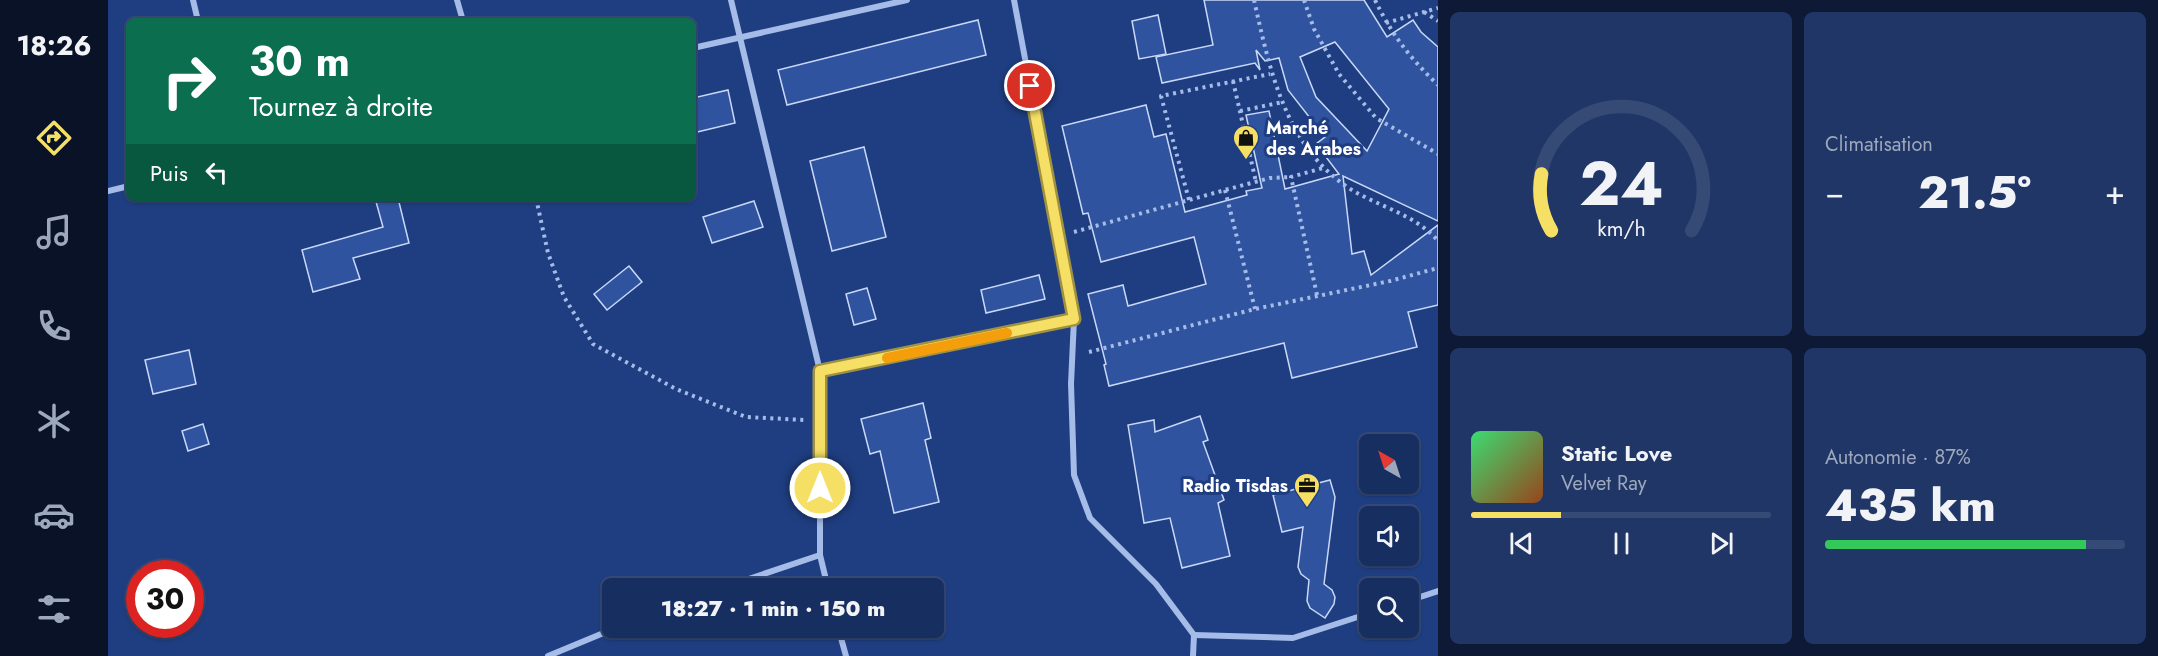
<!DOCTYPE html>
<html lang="fr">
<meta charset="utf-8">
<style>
:root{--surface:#172e61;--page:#203667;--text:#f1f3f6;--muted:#9ea8bd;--line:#364a76;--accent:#f6df65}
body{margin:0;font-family:Jost,sans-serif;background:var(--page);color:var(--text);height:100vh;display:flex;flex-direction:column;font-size:22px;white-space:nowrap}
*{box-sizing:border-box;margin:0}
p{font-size:20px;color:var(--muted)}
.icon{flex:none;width:33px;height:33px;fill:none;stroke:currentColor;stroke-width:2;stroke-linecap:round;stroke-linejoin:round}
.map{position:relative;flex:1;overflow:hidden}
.side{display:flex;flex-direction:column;gap:12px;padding:12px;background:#0d1935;width:720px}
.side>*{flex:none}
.guide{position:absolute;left:18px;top:18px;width:570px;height:183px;border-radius:9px;box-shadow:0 2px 4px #0004,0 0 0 2px var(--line);background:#0b6e4f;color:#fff;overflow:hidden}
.needle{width:39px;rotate:321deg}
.buttons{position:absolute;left:1251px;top:434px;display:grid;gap:12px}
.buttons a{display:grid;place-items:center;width:60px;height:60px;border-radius:9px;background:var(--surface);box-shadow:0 2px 4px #0004,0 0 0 2px var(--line);font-size:30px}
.speed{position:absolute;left:18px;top:560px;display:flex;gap:12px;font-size:30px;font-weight:700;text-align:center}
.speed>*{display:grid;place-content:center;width:78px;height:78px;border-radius:50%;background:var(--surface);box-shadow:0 2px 4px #0004,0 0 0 2px var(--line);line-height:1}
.speed .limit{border:9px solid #d22;background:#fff;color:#111}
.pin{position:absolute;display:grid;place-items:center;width:51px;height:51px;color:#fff;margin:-26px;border:3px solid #fff;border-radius:50%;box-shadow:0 2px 6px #0007}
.me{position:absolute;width:66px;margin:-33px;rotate:0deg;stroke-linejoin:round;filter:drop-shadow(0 0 4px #0008)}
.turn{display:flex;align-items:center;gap:21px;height:126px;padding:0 24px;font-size:27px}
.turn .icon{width:78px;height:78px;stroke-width:2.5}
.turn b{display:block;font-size:42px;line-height:51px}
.then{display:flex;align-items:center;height:57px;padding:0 24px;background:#0003;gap:12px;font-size:22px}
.big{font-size:45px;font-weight:800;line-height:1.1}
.side .tile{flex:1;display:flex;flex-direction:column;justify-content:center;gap:9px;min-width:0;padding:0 21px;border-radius:9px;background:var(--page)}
.side .dial{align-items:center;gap:0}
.dial svg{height:156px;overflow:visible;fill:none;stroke:var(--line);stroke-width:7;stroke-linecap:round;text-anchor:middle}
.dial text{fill:var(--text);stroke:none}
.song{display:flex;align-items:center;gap:18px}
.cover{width:72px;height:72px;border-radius:9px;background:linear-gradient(135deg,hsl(140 70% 55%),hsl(20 70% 35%))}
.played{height:6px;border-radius:3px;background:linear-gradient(90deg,var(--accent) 30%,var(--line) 30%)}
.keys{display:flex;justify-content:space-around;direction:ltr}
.heat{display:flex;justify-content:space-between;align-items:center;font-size:33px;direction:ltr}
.charge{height:9px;border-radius:4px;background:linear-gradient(90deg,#34c759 87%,var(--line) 0)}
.side .tiles{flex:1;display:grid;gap:12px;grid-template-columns:repeat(2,1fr)}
.trip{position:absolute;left:494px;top:578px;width:342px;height:60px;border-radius:9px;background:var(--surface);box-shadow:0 2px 4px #0004,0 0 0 2px var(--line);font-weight:800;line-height:60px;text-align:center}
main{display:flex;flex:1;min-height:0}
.dock{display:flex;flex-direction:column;width:108px;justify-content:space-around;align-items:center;background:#091227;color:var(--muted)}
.dock .icon{width:42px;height:42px}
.dock .selected{color:var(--accent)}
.dock b{font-size:27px;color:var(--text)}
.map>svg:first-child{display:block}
</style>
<main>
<nav class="dock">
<b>18:26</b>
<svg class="icon selected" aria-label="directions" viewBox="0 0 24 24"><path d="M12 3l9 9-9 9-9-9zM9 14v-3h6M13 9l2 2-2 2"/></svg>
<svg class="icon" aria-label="music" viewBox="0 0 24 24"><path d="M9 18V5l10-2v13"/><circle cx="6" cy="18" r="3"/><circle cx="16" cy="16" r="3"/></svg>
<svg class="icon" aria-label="phone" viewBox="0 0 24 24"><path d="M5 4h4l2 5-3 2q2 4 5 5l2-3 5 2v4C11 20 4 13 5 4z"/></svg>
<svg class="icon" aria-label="climate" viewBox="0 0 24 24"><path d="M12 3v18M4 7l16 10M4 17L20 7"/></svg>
<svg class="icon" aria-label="car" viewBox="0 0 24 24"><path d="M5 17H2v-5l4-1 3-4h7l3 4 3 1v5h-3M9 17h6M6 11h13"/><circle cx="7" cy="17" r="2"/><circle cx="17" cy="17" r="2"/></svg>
<svg class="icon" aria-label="filters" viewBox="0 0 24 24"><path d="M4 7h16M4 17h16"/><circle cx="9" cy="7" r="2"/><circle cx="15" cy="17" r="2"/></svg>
</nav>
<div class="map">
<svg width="1330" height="656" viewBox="0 0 1330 656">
<rect width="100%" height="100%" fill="#1f3e81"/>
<g fill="#2f539f" stroke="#c9d8f6" stroke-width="1.5" fill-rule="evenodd">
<path d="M1096,0H1256L1279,37L1305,20L1313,32L1330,47V221L1235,176L1244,254L1256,251L1263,275L1330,225V305L1300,312L1309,347L1184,378L1176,343L1001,386L996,365L998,364L980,294L1015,285L1020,306L1098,284L1086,237L993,262L980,213L975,214L954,126L1038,105L1046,137L1058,134L1077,212L1139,195L1138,191L1154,188L1138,115L1161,111L1177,189L1231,174L1208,144L1217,137L1180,90L1171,58L1157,61L1148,50L1152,70L1147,63L1054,83L1048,57L1105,45ZM1227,42L1281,109L1259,151L1208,97L1192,57Z"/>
<polygon points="1050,15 1058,54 1031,59 1024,21"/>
<polygon points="870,20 878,55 679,105 670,70"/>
<polygon points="620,90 627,123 585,133 585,98"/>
<polygon points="756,147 778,237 724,251 702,161"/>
<polygon points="267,198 290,198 301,243 245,258 252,279 205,292 194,250 275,227"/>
<polygon points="646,201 655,227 604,243 595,217"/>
<polygon points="521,266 534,282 499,310 486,294"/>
<polygon points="931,275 937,299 878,313 873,290"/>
<polygon points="759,288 768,319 746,325 738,294"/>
<polygon points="81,350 88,384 45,394 37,360"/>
<polygon points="815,403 823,438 817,440 831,502 786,513 772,451 762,454 753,419"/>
<polygon points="1092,416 1100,440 1095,442 1116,500 1110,503 1122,556 1074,568 1062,518 1036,523 1020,425 1046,420 1047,432"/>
<polygon points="95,424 101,444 80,451 74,431"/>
<polygon points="1222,480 1227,497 1216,584 1224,590 1227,597 1226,604 1217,618 1202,608 1199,601 1201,580 1193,574 1190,567 1195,527 1174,532 1165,495"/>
</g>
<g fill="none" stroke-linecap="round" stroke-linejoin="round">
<g stroke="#a5bbe8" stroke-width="4" stroke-dasharray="3 4.5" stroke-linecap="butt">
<path d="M1146,0C1162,71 1178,149 1244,190C1272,207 1308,215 1330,241"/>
<polyline points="1196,0 1206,29 1231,74 1268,118 1330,154"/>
<path d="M1267,0C1284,35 1302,58 1330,85"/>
<polyline points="1316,12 1330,21"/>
<polyline points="1278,23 1330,8"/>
<polyline points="1125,81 1148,182"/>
<polyline points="1132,111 1175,102"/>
<polyline points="1117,190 1147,309"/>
<polyline points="428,198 440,253 456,297 485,344 568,389 638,417 697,420"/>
<polyline points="1081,200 1053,96 1162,74"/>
<polyline points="966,232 1117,190 1162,178 1183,177"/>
<polyline points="1209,295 1183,177 1215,168"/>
<polyline points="981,352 1147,309 1282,281 1330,268"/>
</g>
<g stroke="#a5bbe8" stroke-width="6">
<polyline points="85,0 90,21"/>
<polyline points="349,0 355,21"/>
<polyline points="623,0 712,371 712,555 720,588"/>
<polyline points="906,0 966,319 963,384 966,475 982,518 1048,584 1086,635 1085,656"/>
<polyline points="585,48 799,0"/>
<polyline points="0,191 21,186"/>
<polyline points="712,371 966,319"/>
<polyline points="614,588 712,555"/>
<polyline points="1300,601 1330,591"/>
<polyline points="730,627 738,656"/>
<polyline points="1086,635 1185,638 1262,613"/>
<polyline points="440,656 510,627"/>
</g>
</g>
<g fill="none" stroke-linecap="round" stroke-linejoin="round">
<defs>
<polyline id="route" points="712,488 712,371 966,319 922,86"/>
</defs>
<use href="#route" stroke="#a09142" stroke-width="15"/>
<use href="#route" stroke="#f6df65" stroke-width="10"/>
<polyline stroke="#f59e0b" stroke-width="10" points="779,358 899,333"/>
</g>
<defs>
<symbol id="shop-pin" viewBox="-11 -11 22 30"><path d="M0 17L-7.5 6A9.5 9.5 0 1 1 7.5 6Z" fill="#f6df65" stroke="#1f3e81"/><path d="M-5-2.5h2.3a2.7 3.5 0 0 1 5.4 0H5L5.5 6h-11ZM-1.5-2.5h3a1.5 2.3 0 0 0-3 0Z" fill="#111"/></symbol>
<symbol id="office-pin" viewBox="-11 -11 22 30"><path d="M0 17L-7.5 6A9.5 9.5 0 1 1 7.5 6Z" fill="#f6df65" stroke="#1f3e81"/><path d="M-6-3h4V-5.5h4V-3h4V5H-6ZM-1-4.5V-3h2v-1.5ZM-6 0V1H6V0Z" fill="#111"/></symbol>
</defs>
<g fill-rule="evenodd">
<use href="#shop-pin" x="1123" y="123" width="30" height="40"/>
<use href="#office-pin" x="1184" y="471" width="30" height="40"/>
</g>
<g text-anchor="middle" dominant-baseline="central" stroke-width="6" stroke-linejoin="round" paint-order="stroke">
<g font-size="18" font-weight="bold" fill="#fff" stroke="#1f3e81" text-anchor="start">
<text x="1158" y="128">Marché<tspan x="1158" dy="21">des Arabes</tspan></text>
<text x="1180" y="486" text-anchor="end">Radio Tisdas</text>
</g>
</g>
</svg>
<div class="buttons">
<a><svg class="needle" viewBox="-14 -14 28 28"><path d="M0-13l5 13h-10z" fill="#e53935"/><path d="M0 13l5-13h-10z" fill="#9ea8bd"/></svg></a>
<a><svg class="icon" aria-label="sound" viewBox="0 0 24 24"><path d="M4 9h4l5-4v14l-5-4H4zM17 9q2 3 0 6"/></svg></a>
<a><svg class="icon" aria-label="search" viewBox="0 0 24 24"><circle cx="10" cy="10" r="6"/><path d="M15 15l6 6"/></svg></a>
</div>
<div class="speed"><div class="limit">30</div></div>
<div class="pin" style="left:922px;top:86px;background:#d93025"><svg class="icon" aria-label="arrive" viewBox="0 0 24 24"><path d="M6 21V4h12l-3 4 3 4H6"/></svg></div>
<svg class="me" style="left:712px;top:488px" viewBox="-20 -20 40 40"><circle r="17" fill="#f6df65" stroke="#fff" stroke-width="3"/><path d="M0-11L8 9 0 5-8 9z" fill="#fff"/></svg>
<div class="trip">18:27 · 1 min · 150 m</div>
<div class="guide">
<div class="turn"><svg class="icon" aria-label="right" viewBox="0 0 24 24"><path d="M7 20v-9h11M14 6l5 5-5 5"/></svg><div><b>30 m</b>Tournez à droite</div></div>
<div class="then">Puis<svg class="icon" aria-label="left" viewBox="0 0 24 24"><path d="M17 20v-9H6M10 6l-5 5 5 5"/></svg></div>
</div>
</div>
<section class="side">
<div class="tiles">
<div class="tile dial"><svg viewBox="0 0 100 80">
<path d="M14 69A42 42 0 1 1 86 69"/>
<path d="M14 69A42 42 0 0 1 9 40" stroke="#f6df65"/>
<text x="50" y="56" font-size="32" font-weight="700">24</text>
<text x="50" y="72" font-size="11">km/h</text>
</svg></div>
<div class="tile"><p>Climatisation</p>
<div class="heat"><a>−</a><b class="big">21.5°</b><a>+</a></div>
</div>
<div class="tile">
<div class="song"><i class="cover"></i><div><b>Static Love</b><p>Velvet Ray</p></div></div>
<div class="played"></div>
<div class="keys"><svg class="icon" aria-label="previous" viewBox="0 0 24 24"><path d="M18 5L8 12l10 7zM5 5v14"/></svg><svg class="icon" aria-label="pause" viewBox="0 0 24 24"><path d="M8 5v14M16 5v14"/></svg><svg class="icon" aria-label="next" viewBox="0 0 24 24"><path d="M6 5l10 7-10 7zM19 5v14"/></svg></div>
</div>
<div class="tile"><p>Autonomie · 87%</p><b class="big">435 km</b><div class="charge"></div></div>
</div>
</section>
</main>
